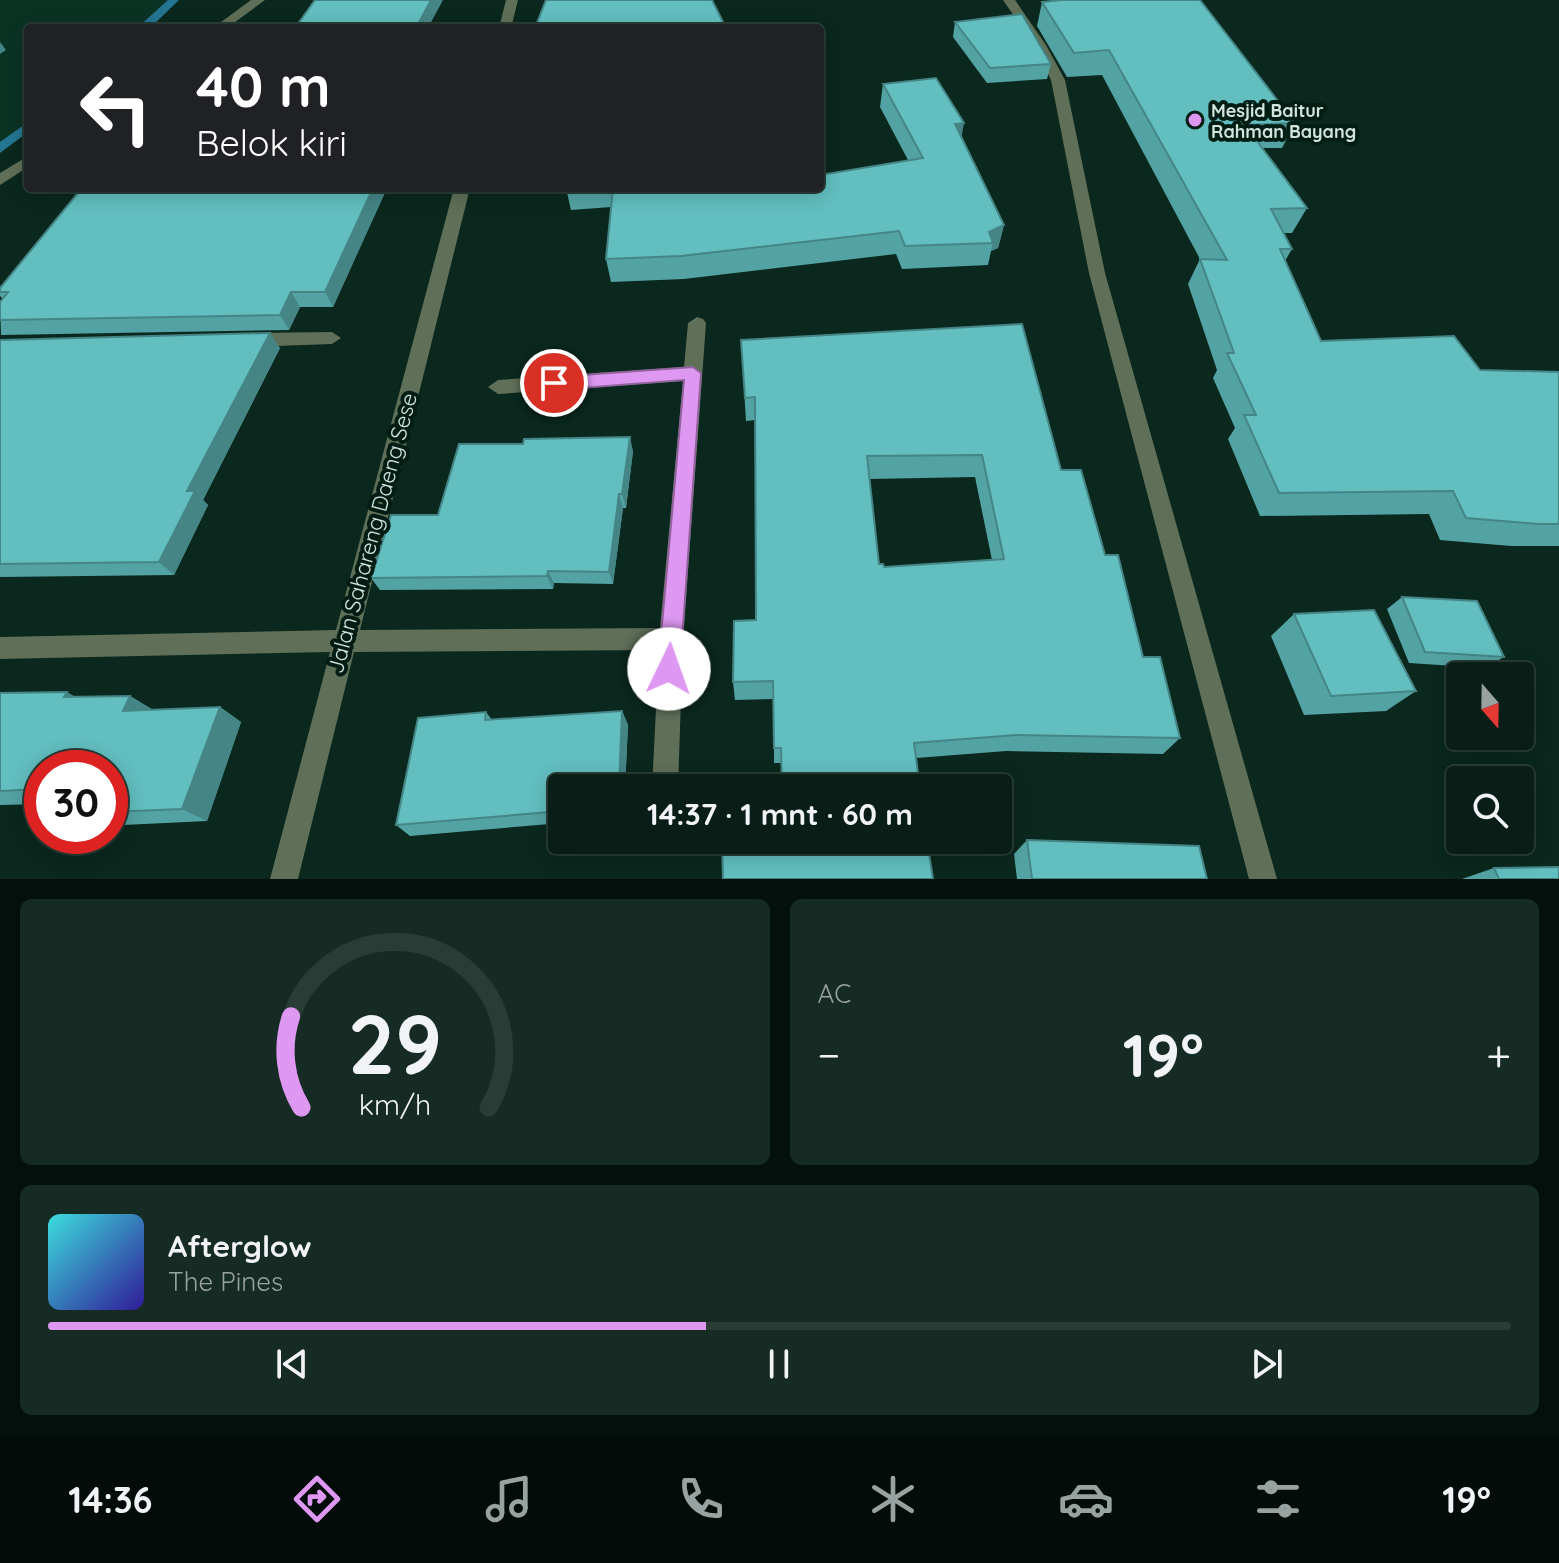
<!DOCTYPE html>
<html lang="id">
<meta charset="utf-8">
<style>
:root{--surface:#081e16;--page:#162b23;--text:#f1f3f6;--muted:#98a2a1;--line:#293c35;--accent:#de98f2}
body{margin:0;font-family:Quicksand,sans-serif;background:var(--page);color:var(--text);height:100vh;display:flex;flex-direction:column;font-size:30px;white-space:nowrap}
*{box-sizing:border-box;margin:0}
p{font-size:26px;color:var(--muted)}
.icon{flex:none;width:44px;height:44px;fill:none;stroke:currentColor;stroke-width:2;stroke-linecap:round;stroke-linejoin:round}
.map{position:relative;height:879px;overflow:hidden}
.sheet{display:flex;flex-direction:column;gap:20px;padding:20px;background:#04100c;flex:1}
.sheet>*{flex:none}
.guide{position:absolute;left:24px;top:24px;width:800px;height:168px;border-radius:8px;box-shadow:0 4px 20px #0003,0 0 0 2px var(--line);background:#202124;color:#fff;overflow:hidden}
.needle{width:52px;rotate:160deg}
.controls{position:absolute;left:1446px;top:662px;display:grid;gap:16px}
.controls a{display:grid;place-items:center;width:88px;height:88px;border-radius:8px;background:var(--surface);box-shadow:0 4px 20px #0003,0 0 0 2px var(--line);font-size:40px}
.speed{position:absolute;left:24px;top:750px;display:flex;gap:16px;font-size:40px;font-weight:700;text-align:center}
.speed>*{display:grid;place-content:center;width:104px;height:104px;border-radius:50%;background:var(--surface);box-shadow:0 4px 20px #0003,0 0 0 2px var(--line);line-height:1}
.speed .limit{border:12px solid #d22;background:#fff;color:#111}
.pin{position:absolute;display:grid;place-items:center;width:68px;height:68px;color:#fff;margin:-34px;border:4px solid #fff;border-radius:50%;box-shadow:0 2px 8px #0007}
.me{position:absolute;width:88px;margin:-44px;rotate:3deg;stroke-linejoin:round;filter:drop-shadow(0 0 6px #0008)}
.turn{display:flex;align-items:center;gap:28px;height:168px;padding:0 40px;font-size:36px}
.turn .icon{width:104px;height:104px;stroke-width:2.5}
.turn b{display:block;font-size:56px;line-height:68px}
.big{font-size:60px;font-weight:700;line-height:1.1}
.sheet .tile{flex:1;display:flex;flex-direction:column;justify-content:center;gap:12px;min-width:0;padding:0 28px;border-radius:12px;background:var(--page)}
.sheet .dial{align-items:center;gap:0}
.dial svg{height:208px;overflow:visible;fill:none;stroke:var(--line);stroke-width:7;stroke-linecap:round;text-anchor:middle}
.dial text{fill:var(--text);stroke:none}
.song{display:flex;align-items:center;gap:24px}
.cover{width:96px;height:96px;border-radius:12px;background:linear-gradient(135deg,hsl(180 70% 55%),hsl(250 70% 35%))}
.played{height:8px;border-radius:4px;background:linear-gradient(90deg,var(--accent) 45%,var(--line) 45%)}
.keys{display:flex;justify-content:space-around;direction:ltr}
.heat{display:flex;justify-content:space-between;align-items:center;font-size:44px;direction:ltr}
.sheet .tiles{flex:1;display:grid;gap:20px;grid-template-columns:1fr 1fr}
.tile:last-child{grid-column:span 2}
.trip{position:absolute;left:548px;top:774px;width:464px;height:80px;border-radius:8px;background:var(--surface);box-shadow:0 4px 20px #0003,0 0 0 2px var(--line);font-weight:700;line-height:80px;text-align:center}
.tabs{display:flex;height:128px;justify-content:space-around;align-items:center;background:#030c09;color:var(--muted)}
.tabs .icon{width:56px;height:56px}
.tabs .active{color:var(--accent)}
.tabs b{font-size:36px;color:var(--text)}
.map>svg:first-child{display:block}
</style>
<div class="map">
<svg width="1559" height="879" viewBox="0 0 1559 879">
<rect width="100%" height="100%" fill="#0a281d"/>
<polygon fill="#0b3324" points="0,0 174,0 143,28 28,28 28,126 0,149"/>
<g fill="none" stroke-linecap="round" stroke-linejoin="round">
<g fill="#247592" fill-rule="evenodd">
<polygon points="168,0 179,0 150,28 137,28"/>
<polygon points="28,122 28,132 0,153 0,142"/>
</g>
<g fill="#606f58" fill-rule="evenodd">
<polygon points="251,0 265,0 227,28 213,28"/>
<polygon points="506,0 518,0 511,28 499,28"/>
<polygon points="1003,0 1015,0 1046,45 1065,80 1105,273 1277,879 1249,879 1089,273 1051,80 1034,45"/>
<polygon points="28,156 28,167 0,185 0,173"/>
<polygon points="454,188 470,188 360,630 660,628 683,381 498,394 488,387 498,380 684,367 688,323 697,317 703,319 706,323 683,639 678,788 652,788 659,650 354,652 298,879 270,879 330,652 0,659 0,637 336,630"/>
<polygon points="332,332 341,338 332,344 248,347 239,340 248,333"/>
</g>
</g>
<g fill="#54a3a4" fill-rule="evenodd">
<polygon points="1042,2 1295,123 1282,148 1262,148 1307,208 1292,233 1284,233 1292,249 1285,261 1321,341 1480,370 1559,372 1559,546 1511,546 1440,540 1429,514 1260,516 1228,439 1235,428 1213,378 1217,370 1188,284 1200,259 1102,75 1067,77 1037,26"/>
<polygon points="955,22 1051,64 1047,79 987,83 953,37"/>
<polygon points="883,84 962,138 1004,225 998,248 991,251 988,265 902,269 896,254 684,279 611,282 606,259 611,207 571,210 566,188 820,188 908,160 880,107"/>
<polygon points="82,188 387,188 333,307 300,307 289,330 1,335 0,302 3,299 0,296 0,288"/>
<polygon points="0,340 280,348 203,500 208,505 174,575 0,577"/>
<path d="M741,340L1061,470L1105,555L1143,657L1180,738L1163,754L1006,751L916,758L920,788H782L781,763H774V699L735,700L733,682L756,620L755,420L746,421ZM975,477L992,560L884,567L879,564L869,479Z"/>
<polygon points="523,444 633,451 626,508 623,508 613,584 554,583 553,589 380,590 371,578 438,515"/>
<polygon points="1402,597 1504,657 1485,668 1409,663 1387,609"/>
<polygon points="1294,614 1416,691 1386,711 1304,715 1271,636"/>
<polygon points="0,693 76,697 130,696 153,710 220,707 241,722 207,821 123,825 110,819 110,768 42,768 42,804 0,805"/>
<polygon points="622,711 628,725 625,788 562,788 562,823 410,836 396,825 486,712 492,720"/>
<polygon points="1027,840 1207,879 1017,879 1014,854"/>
<polygon points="1494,868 1559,879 1462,879"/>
</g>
<g fill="#458586">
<polygon points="431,0 443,0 428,28 416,28"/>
<polygon points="0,42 6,50 0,54"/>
<polygon points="964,123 960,145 955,124"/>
<polygon points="373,188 387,188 333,307 325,292"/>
<polygon points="1004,225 998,248 991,251 993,243 989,232"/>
<polygon points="291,292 300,307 289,330 280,315"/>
<polygon points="270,333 280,348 203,500 208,505 174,575 159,562 187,491"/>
<polygon points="630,437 633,451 626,508 622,494"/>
<polygon points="619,494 623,508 613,584 609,572"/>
<polygon points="548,571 554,583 553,589 547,576"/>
<polygon points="67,692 93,707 64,697"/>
<polygon points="130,696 155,711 123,711"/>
<polygon points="220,707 241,722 207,821 182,809"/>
<polygon points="622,711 628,725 625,788 619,788"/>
</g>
<g fill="#62bebf" stroke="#458586" stroke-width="2" fill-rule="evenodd">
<polygon points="315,0 431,0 416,28 295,28"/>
<polygon points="546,0 712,0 726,28 535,28"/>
<polygon points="1062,0 1200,0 1295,123 1245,125 1307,208 1271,209 1292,249 1280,249 1321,341 1454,336 1480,370 1559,372 1559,524 1539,524 1466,518 1453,491 1279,493 1244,415 1256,415 1227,353 1234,353 1200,259 1227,260 1109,50 1074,53 1042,2"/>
<polygon points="1022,14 1051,64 990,68 955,22"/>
<polygon points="936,78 964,123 955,124 1004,225 989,232 993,243 905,246 899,231 681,256 606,259 613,188 820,188 820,175 923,158 883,84"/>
<polygon points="82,188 373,188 325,292 291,292 280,315 0,320 0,302 8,292 0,292 0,288"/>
<path d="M1022,324L1061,470H1081L1105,555H1118L1143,657H1160L1180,738L1016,735L914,743L920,788H782L781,748H774L773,681L733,682L734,621L756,620L755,397L745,398L741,340ZM982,455L1004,559L884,567L883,564H879L867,456Z"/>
<polygon points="270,333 187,491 195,491 159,562 0,564 0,340"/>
<polygon points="630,437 622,494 619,494 609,572 548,571 547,576 371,578 391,515 438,515 459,444 523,444 524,439"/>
<polygon points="1402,597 1477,601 1504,657 1425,652"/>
<polygon points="1374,610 1416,691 1331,696 1294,614"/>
<polygon points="67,692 64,697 130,696 123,711 220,707 182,809 110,812 110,768 42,768 42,789 0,791 0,693"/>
<polygon points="622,711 619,788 562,788 562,811 396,825 418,718 486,712 485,720"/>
<polygon points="758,840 927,840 933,879 723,879 722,844"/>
<polygon points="1027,840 1199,846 1207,879 1032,879"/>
<polygon points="1559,867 1559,879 1499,879 1494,868"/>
</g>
<polygon fill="#de98f2" stroke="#90639d" stroke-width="2" points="693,367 701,373 680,669 677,676 669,679 662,676 658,669 684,380 554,390 545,383 554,377"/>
<circle fill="#de98f2" stroke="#021e14" stroke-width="3" cx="1195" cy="120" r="8"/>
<g text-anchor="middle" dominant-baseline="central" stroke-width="8" stroke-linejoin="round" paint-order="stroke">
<g font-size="18" font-weight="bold" fill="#d3e4dc" stroke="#021e14" text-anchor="start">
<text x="1211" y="110">Mesjid Baitur<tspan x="1211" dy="21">Rahman Bayang</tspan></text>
</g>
<g font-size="22" fill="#d3e4dc" stroke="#021e14">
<text transform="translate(372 533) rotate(-75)">Jalan Sahareng Daeng Sese</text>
</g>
</g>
</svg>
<div class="controls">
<a><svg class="needle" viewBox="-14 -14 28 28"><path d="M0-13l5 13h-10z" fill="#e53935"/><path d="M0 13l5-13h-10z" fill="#98a2a1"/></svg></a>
<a><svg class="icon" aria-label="search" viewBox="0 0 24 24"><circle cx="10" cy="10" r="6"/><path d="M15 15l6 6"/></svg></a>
</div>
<div class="speed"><div class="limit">30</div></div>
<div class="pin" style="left:554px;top:383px;background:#d93025"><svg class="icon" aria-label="arrive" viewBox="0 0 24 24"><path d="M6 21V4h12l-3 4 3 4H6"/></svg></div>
<svg class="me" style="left:669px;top:669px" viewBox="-20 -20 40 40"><circle r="19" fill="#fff"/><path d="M0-13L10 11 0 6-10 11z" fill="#de98f2"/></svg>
<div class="trip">14:37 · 1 mnt · 60 m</div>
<div class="guide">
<div class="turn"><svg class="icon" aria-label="left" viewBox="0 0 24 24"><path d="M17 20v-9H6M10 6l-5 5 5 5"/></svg><div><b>40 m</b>Belok kiri</div></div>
</div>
</div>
<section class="sheet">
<div class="tiles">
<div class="tile dial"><svg viewBox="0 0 100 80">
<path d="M14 69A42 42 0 1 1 86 69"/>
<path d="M14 69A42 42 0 0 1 10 34" stroke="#de98f2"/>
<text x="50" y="56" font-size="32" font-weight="700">29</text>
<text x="50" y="72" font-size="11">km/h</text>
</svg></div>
<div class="tile"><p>AC</p>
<div class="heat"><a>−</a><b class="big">19°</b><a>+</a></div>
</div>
<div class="tile">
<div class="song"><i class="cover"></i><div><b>Afterglow</b><p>The Pines</p></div></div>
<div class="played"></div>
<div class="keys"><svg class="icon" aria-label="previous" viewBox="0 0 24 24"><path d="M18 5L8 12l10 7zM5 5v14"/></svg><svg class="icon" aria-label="pause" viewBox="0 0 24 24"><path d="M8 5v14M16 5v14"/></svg><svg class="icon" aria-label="next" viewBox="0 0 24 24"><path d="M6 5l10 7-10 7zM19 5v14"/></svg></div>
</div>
</div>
</section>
<nav class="tabs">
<b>14:36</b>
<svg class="icon active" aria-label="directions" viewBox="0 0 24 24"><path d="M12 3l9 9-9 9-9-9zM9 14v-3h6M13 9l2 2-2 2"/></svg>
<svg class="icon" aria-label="music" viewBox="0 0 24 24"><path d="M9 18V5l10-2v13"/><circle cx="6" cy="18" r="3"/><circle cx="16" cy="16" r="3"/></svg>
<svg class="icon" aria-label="phone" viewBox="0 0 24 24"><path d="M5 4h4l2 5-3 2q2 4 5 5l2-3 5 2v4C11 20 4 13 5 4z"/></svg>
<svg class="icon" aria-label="climate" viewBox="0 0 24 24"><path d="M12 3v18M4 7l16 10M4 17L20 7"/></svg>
<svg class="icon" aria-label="car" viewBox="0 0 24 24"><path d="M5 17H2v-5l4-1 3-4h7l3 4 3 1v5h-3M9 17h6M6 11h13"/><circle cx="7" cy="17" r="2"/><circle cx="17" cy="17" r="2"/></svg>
<svg class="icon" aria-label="filters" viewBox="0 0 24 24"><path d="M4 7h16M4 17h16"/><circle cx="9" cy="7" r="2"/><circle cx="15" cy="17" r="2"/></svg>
<b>19°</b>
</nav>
